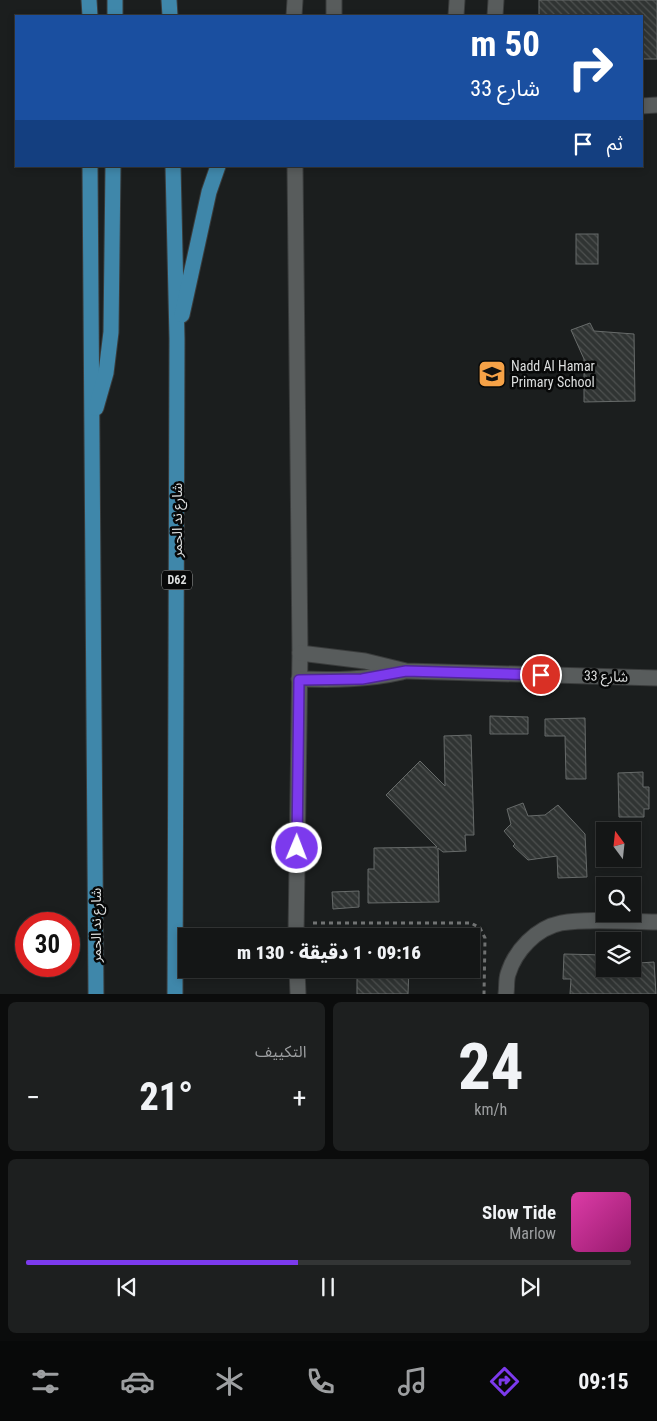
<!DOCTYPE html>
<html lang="ar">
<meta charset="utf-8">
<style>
:root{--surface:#141616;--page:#1d1f1f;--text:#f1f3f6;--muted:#9d9fa1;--line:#333535;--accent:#7c3aed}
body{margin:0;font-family:"Roboto Condensed","Noto Sans Arabic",sans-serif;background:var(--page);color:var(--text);direction:rtl;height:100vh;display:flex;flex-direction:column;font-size:19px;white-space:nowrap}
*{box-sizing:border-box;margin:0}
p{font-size:16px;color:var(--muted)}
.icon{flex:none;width:28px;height:28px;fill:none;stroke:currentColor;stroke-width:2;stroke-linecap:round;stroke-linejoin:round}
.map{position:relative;height:994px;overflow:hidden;direction:ltr}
.sheet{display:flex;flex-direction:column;gap:8px;padding:8px;background:#0b0c0c;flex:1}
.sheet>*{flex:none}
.hud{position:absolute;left:15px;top:15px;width:628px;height:152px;border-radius:0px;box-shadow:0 2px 8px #0003,0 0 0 1px var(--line);direction:rtl;background:#1a4fa0;color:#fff;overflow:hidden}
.needle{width:32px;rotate:345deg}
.controls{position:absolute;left:596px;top:822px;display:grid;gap:10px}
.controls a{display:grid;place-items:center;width:45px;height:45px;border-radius:0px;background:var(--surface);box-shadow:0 2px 8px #0003,0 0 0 1px var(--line);font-size:25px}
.speed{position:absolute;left:15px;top:912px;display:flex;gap:10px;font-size:25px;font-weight:700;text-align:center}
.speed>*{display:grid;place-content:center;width:65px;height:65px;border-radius:50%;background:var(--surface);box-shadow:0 2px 8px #0003,0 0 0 1px var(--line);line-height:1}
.speed .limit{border:8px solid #d22;background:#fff;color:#111}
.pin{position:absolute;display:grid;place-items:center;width:42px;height:42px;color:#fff;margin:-21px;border:2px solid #fff;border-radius:50%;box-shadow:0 1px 5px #0007}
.me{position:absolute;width:55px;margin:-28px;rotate:1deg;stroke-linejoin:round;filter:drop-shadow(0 0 4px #0008)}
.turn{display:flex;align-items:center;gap:18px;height:105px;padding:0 20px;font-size:22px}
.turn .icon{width:65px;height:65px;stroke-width:2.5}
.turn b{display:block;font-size:35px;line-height:42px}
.then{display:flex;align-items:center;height:48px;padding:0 20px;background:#0003;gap:10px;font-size:19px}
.big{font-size:38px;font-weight:800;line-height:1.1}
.sheet .card{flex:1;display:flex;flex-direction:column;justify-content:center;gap:8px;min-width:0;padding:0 18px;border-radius:8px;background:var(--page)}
.sheet .dial{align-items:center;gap:0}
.dial b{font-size:65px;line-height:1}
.song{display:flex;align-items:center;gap:15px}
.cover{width:60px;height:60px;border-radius:8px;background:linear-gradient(135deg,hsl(320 70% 55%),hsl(320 70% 35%))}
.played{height:5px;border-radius:2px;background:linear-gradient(90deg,var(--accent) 45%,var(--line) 45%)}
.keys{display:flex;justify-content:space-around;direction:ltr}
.heat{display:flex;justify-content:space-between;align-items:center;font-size:28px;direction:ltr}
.sheet .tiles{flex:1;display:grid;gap:8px;grid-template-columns:1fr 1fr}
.card:last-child{grid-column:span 2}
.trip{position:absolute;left:178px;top:928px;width:302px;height:50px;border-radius:0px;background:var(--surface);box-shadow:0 2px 8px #0003,0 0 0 1px var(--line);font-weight:800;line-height:50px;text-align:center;direction:rtl}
.menu{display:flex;height:80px;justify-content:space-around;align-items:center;background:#080909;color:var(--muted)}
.menu .icon{width:35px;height:35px}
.menu .on{color:var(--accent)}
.menu b{font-size:22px;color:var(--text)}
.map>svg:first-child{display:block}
</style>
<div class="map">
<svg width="657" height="994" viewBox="0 0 657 994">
<defs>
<pattern id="building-back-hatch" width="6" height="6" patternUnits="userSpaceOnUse" patternTransform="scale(1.25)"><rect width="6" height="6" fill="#303433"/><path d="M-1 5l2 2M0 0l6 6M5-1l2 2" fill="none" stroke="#4e5150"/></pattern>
</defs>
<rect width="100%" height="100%" fill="#1b1e1e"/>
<g fill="url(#building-back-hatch)" stroke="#676b6a">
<polygon points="539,0 657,0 657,59 641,59 641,16 539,16"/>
<rect x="576" y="234" width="22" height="30"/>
<polygon points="590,323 594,331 634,334 635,401 584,402 584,359 571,330"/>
<polygon points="490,716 528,717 528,734 490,734"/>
<polygon points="585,718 586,779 566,779 565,736 545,736 545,719"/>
<polygon points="471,735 474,835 465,835 466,851 443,852 438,848 439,902 368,903 368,869 374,869 374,848 437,847 386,795 420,761 445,786 444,736"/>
<polygon points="643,772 643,787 649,787 649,809 644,809 644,817 619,817 618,773"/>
<polygon points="523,803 528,816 545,815 558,805 585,834 587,877 558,878 557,856 528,860 513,846 515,844 504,831 511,824 507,809"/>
<polygon points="359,891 359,907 333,909 332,892"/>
<polygon points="564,954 605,955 605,969 632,969 632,955 639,954 639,963 654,962 656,994 570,994 571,979 563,979"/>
<polygon points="357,969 409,969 408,994 357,994"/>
</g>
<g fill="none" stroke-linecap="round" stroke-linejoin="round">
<defs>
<g id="minor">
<polyline points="334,0 334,16"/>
<polyline points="294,16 295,0"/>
<polyline points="456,16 457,0"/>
<polyline points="495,16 496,0"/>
<polyline points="641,106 657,105"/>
<polyline points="295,166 300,653 296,936"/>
<polyline points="300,653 365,661 406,671 657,678"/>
<path d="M299,679C334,680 367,680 402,672"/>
<polyline points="297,969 298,994"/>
<path d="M506,994C507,987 506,980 508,974C515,951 536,928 561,923C589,918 628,922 657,922"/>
</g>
<g id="major">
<polyline points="89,0 90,16"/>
<polyline points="169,0 170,16"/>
<polyline points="115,16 115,0"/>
<polyline points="90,166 96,994"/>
<polyline points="173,166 177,339 175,994"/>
<polyline points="182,315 209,192 218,166"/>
<polyline points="96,408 106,373 111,332 113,166"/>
</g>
</defs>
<use href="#minor" stroke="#3a3c3c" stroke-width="17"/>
<use href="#major" stroke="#3a3c3c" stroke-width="17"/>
<polyline stroke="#727474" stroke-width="3" stroke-dasharray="4 4" stroke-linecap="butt" points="313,923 471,923 480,928 485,938 484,994"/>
<use href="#minor" stroke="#585c5c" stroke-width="15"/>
<use href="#major" stroke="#3f87aa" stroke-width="15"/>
</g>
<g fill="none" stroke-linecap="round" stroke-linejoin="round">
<defs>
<polyline id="route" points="297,848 299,680 362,679 406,671 541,675"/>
</defs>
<use href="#route" stroke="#51269a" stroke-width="12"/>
<use href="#route" stroke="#7c3aed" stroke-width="9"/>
</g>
<defs>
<symbol id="school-square" viewBox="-11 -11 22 22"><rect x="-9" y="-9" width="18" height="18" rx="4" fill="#f6a247" stroke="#070808"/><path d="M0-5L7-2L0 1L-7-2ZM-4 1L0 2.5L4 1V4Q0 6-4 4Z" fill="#111"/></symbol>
</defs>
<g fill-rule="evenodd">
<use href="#school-square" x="476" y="358" width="32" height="32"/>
</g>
<g text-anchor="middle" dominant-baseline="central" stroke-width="5" stroke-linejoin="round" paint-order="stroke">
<rect fill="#070808" stroke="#9d9e9e" stroke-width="1" x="162" y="570.5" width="30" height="19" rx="4"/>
<g font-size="12" font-weight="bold" fill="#dddfdf">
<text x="177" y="580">D62</text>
</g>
<g font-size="14" fill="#dddfdf" stroke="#070808" text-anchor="start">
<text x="511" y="366">Nadd Al Hamar<tspan x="511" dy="16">Primary School</tspan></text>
</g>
<g font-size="14" fill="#dddfdf" stroke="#070808">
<text transform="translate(177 520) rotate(-90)">شارع ند الحمر</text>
<text transform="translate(606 676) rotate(2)">شارع 33</text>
<text transform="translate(96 925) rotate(-90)">شارع ند الحمر</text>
</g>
</g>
</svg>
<div class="controls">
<a><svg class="needle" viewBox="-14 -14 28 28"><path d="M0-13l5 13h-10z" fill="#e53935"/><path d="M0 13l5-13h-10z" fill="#9d9fa1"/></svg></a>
<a><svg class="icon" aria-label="search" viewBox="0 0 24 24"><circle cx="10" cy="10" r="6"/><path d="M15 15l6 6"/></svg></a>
<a><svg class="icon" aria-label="layers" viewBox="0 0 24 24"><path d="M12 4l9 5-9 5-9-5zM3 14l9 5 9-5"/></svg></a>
</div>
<div class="speed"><div class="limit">30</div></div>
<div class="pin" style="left:541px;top:675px;background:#d93025"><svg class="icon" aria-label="arrive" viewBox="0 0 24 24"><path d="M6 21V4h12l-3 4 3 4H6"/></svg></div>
<svg class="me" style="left:297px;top:848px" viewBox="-20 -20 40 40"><circle r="17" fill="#7c3aed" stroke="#fff" stroke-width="3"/><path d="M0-11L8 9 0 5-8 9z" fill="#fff"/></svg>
<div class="trip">09:16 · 1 دقيقة · 130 m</div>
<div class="hud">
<div class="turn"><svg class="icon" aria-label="right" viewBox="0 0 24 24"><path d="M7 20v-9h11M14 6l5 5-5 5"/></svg><div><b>50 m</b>شارع 33</div></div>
<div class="then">ثم<svg class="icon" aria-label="arrive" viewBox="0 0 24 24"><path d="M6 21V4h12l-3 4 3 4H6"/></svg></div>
</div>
</div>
<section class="sheet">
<div class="tiles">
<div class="card dial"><b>24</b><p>km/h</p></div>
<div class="card"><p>التكييف</p>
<div class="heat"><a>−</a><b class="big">21°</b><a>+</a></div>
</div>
<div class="card">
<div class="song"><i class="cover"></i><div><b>Slow Tide</b><p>Marlow</p></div></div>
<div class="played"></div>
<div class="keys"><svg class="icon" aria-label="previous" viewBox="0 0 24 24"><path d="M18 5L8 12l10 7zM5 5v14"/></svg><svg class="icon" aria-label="pause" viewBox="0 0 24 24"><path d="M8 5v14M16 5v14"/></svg><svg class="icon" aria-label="next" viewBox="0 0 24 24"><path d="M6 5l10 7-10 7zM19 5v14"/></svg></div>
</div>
</div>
</section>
<nav class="menu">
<b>09:15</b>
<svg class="icon on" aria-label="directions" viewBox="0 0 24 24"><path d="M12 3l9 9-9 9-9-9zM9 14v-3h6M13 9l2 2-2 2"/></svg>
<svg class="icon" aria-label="music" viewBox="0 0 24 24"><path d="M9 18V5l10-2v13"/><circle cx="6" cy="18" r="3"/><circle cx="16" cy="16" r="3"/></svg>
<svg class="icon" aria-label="phone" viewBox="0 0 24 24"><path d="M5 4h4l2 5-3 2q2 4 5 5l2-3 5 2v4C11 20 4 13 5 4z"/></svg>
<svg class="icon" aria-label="climate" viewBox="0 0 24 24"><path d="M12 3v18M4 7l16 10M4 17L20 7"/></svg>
<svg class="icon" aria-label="car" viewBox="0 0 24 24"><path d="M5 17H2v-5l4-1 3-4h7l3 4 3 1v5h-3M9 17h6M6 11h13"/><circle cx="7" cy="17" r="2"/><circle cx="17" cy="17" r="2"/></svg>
<svg class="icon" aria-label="filters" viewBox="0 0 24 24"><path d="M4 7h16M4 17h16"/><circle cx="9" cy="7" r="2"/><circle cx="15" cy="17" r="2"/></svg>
</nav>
